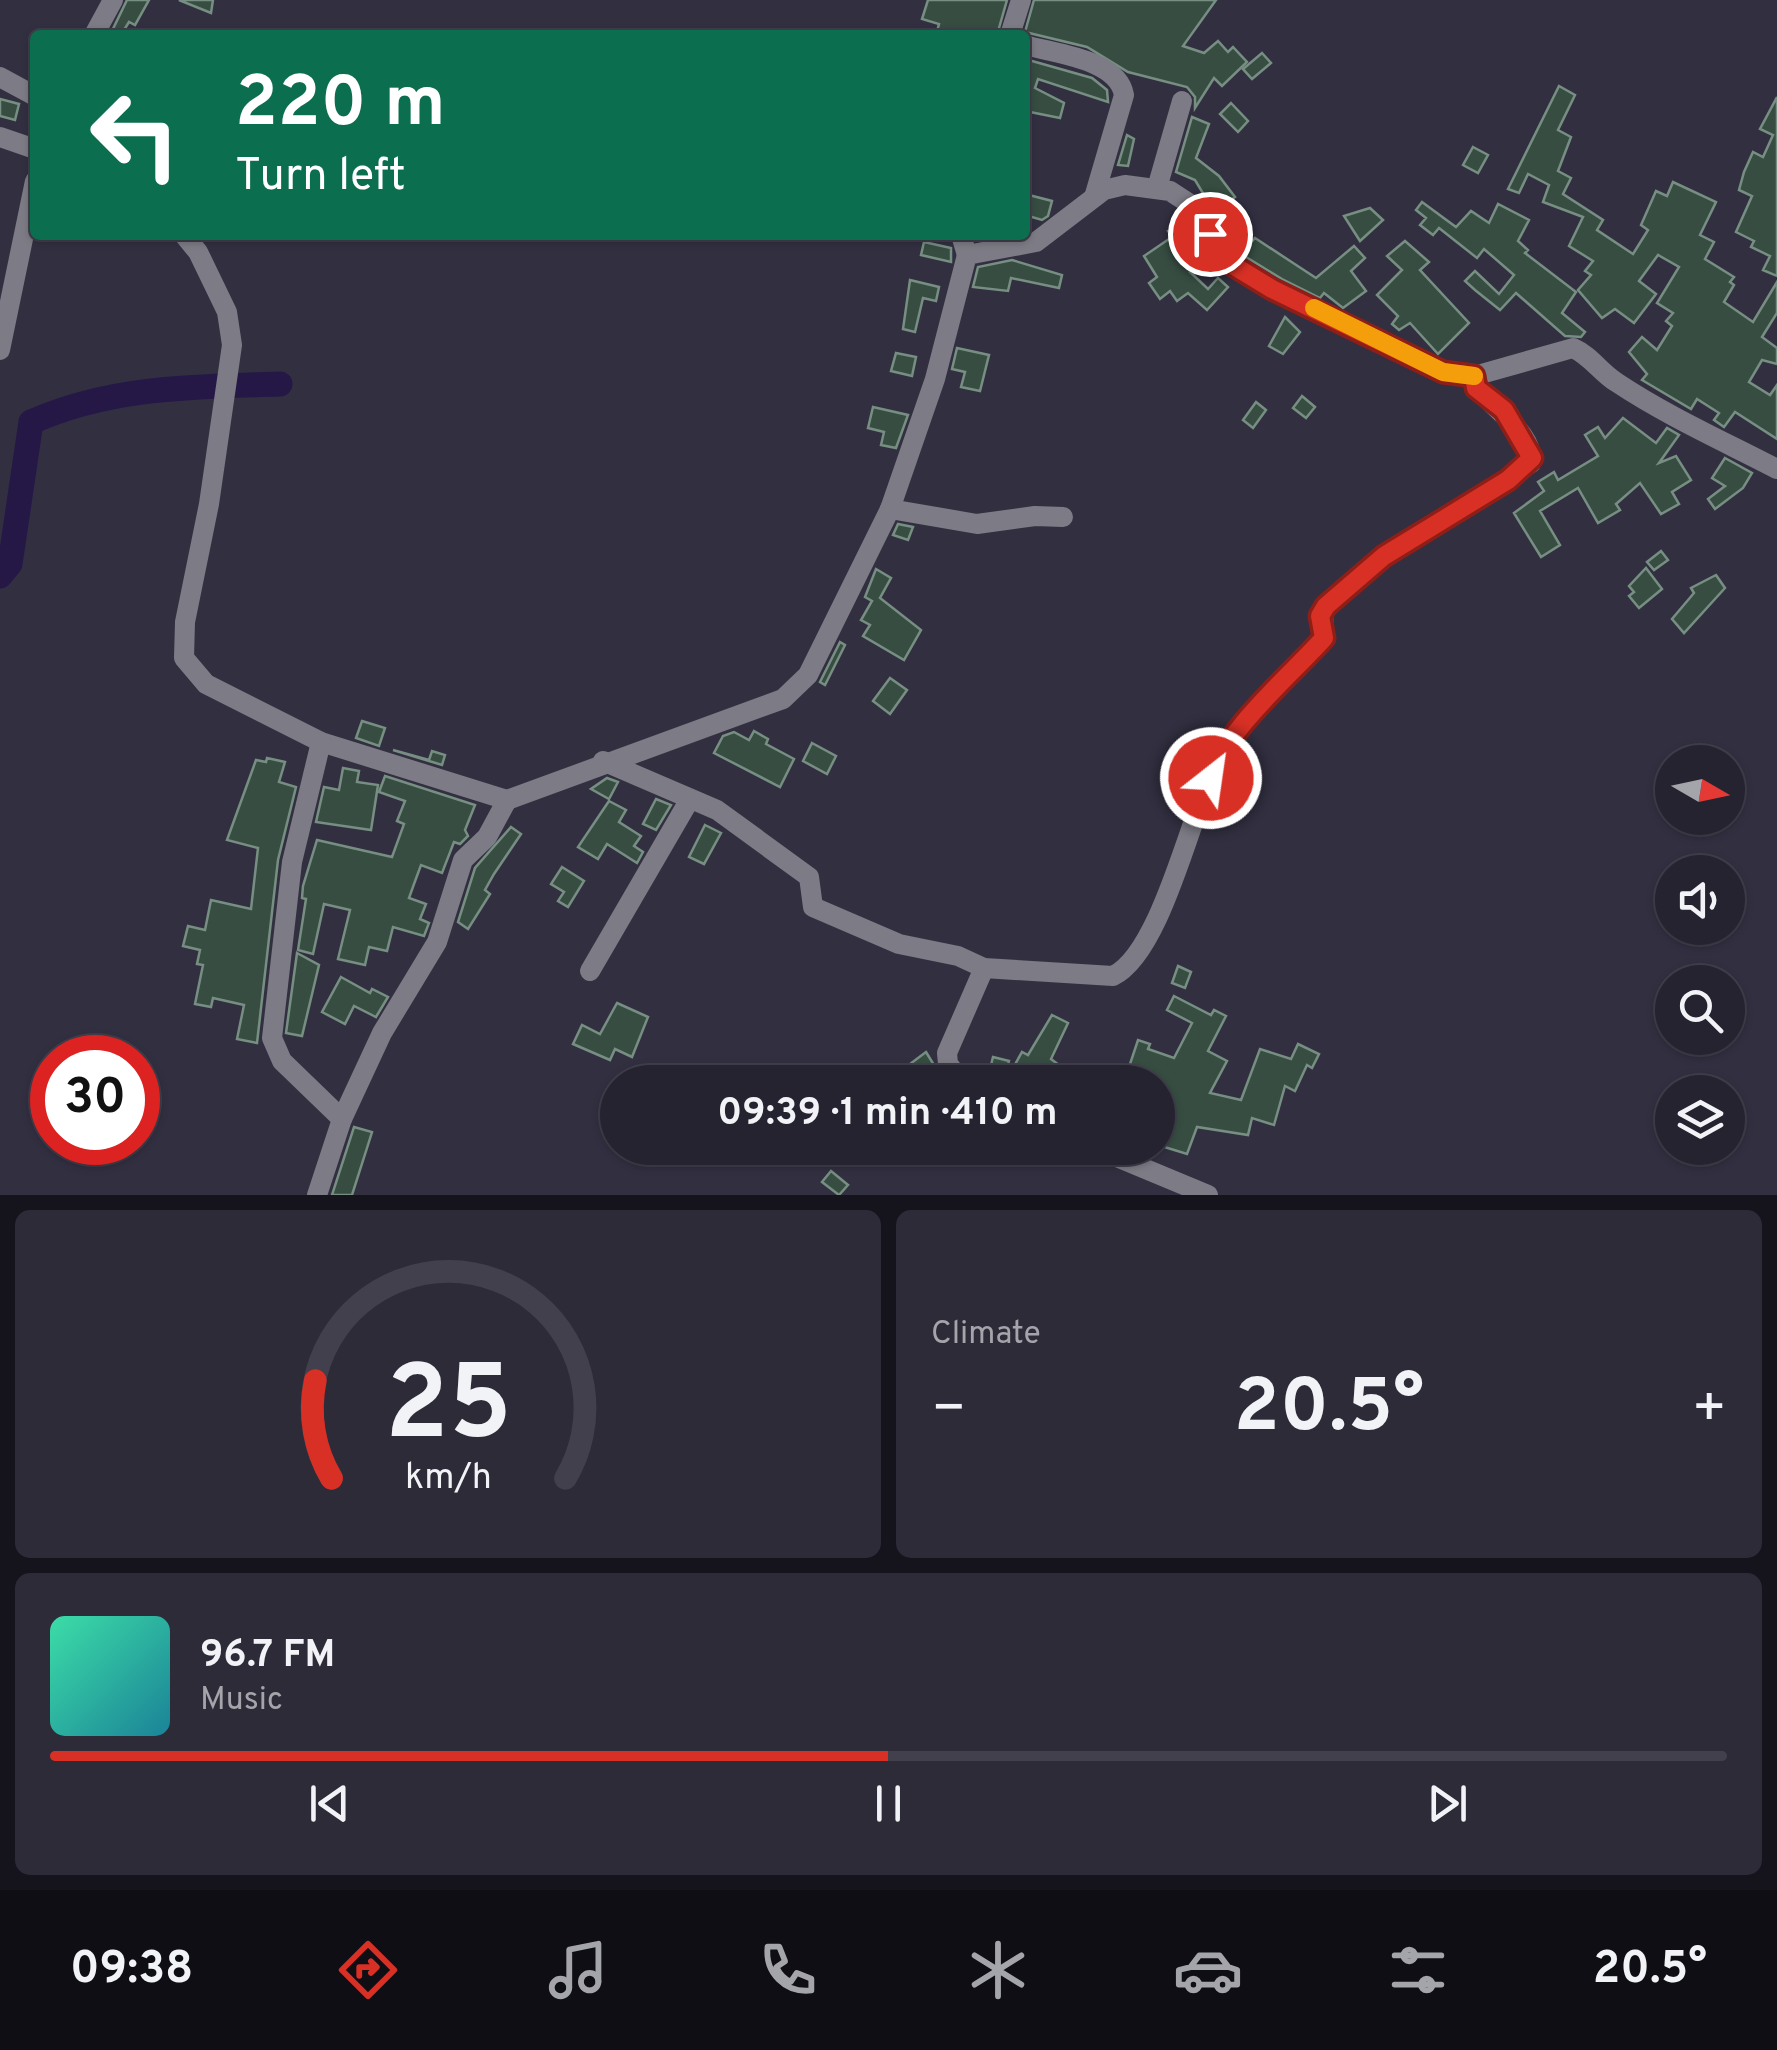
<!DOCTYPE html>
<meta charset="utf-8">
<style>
:root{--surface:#262331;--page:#2e2b39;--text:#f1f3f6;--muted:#a4a4ab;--line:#42404d;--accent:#d93025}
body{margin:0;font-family:Overpass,sans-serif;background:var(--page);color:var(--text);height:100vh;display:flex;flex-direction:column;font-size:38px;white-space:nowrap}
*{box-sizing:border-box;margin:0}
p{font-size:32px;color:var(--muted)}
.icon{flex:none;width:55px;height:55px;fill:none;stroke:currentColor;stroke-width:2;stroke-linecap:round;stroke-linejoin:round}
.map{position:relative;height:1195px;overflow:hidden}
.panel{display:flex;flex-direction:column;gap:15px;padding:15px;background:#15131b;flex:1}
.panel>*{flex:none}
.hud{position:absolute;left:30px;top:30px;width:1000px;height:210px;border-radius:10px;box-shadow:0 2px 8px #0004,0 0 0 2px var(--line);background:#0b6e4f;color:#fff;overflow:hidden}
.needle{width:65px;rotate:99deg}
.fabs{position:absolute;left:1655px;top:745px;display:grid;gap:20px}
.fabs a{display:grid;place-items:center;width:90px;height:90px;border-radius:50%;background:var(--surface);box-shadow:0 2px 8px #0004,0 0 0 2px var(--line);font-size:50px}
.speed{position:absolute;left:30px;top:1035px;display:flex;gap:20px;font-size:50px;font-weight:700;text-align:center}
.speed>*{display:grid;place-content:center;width:130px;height:130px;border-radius:50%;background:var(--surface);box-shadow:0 2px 8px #0004,0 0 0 2px var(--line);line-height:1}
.speed .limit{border:15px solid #d22;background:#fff;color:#111}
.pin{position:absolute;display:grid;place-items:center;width:85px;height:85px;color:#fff;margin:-42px;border:5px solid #fff;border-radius:50%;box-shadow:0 2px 10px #0007}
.me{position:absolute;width:110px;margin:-55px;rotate:30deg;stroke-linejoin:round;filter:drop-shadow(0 0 8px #0008)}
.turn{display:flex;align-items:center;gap:35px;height:210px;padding:0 40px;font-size:45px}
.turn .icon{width:130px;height:130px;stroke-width:2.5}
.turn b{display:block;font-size:70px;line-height:85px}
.big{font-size:75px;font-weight:700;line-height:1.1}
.panel .tile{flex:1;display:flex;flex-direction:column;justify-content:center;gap:15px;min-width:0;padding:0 35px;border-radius:15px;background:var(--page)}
.panel .dial{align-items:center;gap:0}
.dial svg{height:260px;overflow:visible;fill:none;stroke:var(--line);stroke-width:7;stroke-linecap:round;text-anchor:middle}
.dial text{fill:var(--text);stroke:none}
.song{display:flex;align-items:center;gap:30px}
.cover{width:120px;height:120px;border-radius:15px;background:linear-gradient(135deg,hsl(160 70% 55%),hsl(190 70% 35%))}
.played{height:10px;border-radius:5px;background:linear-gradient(90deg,var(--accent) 50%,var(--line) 50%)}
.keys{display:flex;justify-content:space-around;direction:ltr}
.heat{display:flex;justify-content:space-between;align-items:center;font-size:55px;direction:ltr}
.panel .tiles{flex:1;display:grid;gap:15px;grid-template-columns:1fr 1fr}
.tile:last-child{grid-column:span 2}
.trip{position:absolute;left:600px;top:1065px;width:575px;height:100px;border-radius:50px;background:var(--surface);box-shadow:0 2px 8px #0004,0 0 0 2px var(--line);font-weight:700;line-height:100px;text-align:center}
.tab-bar{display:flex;height:160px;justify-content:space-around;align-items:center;background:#0f0e14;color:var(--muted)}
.tab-bar .icon{width:70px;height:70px}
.tab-bar .selected{color:var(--accent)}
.tab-bar b{font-size:45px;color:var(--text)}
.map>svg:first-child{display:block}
</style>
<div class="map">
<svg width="1777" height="1195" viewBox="0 0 1777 1195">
<rect width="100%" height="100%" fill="#322f41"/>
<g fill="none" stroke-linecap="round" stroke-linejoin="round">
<path stroke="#251847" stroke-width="25" d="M0,576L10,564L31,422C112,386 193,387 280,384"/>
</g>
<g fill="#374d42" stroke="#778e82" stroke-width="2.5">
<polygon points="127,0 149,0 135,25 129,22 121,35 115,35 111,33"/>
<polygon points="179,0 213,0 211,13"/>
<polygon points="928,0 1007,0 997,35 936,35 939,24 922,19"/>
<polygon points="1034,0 1216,0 1183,46 1204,53 1218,41 1228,52 1233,47 1247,62 1222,86 1214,78 1195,108 1195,97 1187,87 1128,72 1087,47 1025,32"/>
<polygon points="1262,53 1271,63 1252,79 1243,69"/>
<polygon points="1025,59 1092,78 1107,90 1108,102 1038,79 1035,88 1064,103 1060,118 1025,111"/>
<polygon points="1559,86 1575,95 1558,130 1571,137 1558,171 1571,178 1563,194 1603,220 1597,230 1633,254 1648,230 1641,225 1656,191 1667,196 1673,182 1716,202 1700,235 1714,242 1705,259 1734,277 1730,282 1734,285 1724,302 1753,322 1777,282 1777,313 1762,337 1777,348 1777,364 1762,360 1749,382 1770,395 1777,385 1777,439 1735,412 1724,427 1714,420 1719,413 1697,399 1691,409 1642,380 1647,374 1629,352 1642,337 1657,350 1672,326 1666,321 1673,313 1657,303 1679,267 1658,255 1639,281 1656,294 1634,323 1615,309 1602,318 1578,290 1591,275 1585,271 1593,261 1569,246 1583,217 1543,202 1549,185 1528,174 1519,193 1508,189"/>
<polygon points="1777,97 1777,276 1763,270 1770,256 1751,247 1754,241 1736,232 1752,196 1739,190 1744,172 1753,152 1763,157 1773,135 1760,129"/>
<polygon points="0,99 19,104 15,120 0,116"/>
<polygon points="1231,103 1248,121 1238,132 1220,114"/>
<polygon points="1192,117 1209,124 1196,158 1219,176 1235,197 1228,202 1244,228 1237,233 1227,233 1195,180 1176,172"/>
<polygon points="1127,135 1134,139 1128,166 1118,165"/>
<polygon points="1473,147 1488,155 1478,173 1463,165"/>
<polygon points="1025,194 1052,201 1048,216 1042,220 1025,215"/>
<polygon points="1422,202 1456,227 1471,211 1489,223 1498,204 1529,220 1518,241 1528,250 1525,253 1576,292 1562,313 1585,332 1581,337 1565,336 1516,293 1500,310 1475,290 1465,281 1475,271 1499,294 1514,275 1484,249 1477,258 1439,228 1433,235 1420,225 1426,218 1416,210"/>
<polygon points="1370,208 1383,220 1360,241 1344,216"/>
<polygon points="1187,221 1201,243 1195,247 1204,260 1190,272 1208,289 1218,278 1228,287 1207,310 1188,293 1177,301 1170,291 1160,299 1149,283 1157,277 1144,256 1172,237 1168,231"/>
<polygon points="1255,238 1316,278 1354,246 1365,258 1351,271 1366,291 1343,308 1324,293 1320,298 1282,279 1241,254"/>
<polygon points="1405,241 1429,262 1420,270 1469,323 1438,354 1410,323 1399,330 1392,324 1398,316 1377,295 1402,270 1387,256"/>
<polygon points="924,242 951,248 951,262 921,255"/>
<polygon points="1012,260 1062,275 1059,288 1011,278 1008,291 973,287 978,267"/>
<polygon points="910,280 939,287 936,301 923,298 915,332 903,329"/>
<polygon points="1285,317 1300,332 1283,354 1269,346"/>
<polygon points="957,348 989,355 980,391 961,387 965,372 952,369"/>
<polygon points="896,353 916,357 912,376 891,371"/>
<polygon points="1302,396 1315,407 1306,418 1293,408"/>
<polygon points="1256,402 1266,410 1253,428 1243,420"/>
<polygon points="873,407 908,415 896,448 881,445 884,432 868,428"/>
<polygon points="1623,418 1656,443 1667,428 1679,435 1659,463 1676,456 1691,480 1672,492 1679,504 1661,514 1640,483 1616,504 1620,510 1598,523 1578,488 1540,511 1560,545 1541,557 1514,513 1544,491 1538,482 1554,472 1558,480 1598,456 1585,435 1598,427 1605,438"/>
<polygon points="1725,458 1752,473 1743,488 1715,509 1708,499 1725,486 1712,478"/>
<polygon points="898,524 913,527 908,540 893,535"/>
<polygon points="1661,551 1668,560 1654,570 1647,562"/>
<polygon points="1646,568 1662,589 1639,608 1629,596 1634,592 1629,586"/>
<polygon points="876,569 891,578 880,598 921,630 904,660 863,636 870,625 861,620 872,601 865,597"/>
<polygon points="1716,575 1725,588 1684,633 1672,619 1694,593 1691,588"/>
<polygon points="840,642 845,645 825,685 820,682"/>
<polygon points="890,678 907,690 890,714 873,701"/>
<polygon points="362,721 385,728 379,746 356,738"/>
<polygon points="754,731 768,739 766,744 794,759 780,787 714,753 723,736 734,732 749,740"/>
<polygon points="812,743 836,756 827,774 803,761"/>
<polygon points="393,750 429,760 432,751 445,755 442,765"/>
<polygon points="267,758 285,762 279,782 296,787 278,860 257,1043 237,1039 244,1005 213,998 211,1007 195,1004 203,965 197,964 200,950 183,946 188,926 205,930 211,900 251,909 258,848 227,840 256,760 266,762"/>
<polygon points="343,768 359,771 357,782 378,785 371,830 316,822 324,787 339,790"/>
<polygon points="385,776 475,805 465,830 468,836 460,844 454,842 442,873 421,865 414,884 409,898 426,904 420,919 429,923 424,936 393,927 387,951 369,947 365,965 338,959 350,910 324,904 313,954 298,950 306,899 302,898 303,886 317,840 392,857 404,824 397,821 405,801 379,792"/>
<polygon points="607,778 618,782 609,799 591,789"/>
<polygon points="656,799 671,805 656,830 643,824"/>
<polygon points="609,801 626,810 619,822 641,836 634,846 643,852 637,863 607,844 598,859 578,847"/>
<polygon points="705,825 721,833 704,864 689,857"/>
<polygon points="511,827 521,834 494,874 485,890 490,894 468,929 458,922 475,868"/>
<polygon points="562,867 584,881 568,907 558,901 564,892 551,884"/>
<polygon points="297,953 319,965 302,1036 286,1033"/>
<polygon points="1178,966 1191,972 1185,988 1172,983"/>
<polygon points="341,977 370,993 372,989 388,997 376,1017 354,1006 345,1024 322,1012"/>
<polygon points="1174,996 1211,1015 1214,1010 1226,1016 1208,1051 1227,1061 1210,1093 1241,1100 1260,1049 1291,1059 1298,1044 1319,1054 1312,1068 1307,1065 1295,1091 1285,1086 1274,1125 1252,1118 1248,1135 1197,1127 1187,1154 1158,1145 1158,1082 1138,1082 1142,1075 1128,1070 1138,1040 1150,1044 1148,1049 1174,1058 1192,1023 1167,1010"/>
<polygon points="617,1003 648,1017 632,1057 615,1049 610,1060 573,1044 582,1025 600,1034"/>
<polygon points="1052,1015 1068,1023 1051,1059 1059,1065 1048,1082 1039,1082 1013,1068 1022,1052 1028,1055"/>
<polygon points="926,1052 934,1065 915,1082 886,1082"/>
<polygon points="993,1057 1009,1061 1006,1073 990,1069"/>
<polygon points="354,1127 372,1132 367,1148 352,1195 332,1195"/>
<polygon points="831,1171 848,1185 839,1195 822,1182"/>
</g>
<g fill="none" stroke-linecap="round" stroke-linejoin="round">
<g stroke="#7d7b85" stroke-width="20">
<polyline points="94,35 113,0"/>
<polyline points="1010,35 1021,0"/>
<path d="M1025,45C1055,54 1118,59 1124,95L1095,194"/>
<polyline points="0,77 35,96"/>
<polyline points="0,137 35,149"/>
<polyline points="1157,188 1182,101"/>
<path d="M184,235L198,252L227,312L232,345L209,504L185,622L184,658L206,684L321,742L507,800L783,699L808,675L890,509L935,379L967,255L1036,242L1104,190L1125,185L1170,191L1193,206L1231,264L1271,289L1443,372L1474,376L1573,348C1591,356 1600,372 1616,382C1667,416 1723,441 1777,469"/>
<polyline points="961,235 967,255"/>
<polyline points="0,350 35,181"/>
<polyline points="890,509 977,524 1035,516 1063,517"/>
<path d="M603,761L717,810L809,877L813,907L899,944L958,956L984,968L1113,976C1161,953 1191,814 1215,765C1237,719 1289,677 1324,638L1323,609L1384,557L1531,463C1535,426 1476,403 1474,376"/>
<polyline points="590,971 690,799"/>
<polyline points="962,1082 948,1064 947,1053 984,968"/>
<polyline points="342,1119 382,1033 437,942 463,860 487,837 507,800"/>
<polyline points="1095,1148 1208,1195"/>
<polyline points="317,1195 342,1119 282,1061 272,1038 292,862 321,742"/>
</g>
</g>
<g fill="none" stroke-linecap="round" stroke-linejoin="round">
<defs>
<path id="route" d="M1210,234L1231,264L1272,289L1443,372L1474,376L1476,388L1504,410L1532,458L1508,480L1384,556L1326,606L1320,616L1324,638C1291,675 1224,731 1211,778"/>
</defs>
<use href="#route" stroke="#8d1f18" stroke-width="25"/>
<use href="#route" stroke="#d93025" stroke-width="18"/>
<polyline stroke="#f59e0b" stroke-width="18" points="1314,308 1443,372 1474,376"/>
</g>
</svg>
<div class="fabs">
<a><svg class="needle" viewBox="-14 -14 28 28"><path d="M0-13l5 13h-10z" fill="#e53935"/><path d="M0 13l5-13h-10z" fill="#a4a4ab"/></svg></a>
<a><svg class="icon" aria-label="sound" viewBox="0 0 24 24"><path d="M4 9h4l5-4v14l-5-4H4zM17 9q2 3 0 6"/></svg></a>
<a><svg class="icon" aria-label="search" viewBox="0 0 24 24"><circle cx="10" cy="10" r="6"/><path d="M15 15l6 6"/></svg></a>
<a><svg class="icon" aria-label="layers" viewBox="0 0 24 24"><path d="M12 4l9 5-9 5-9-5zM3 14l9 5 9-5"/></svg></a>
</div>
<div class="speed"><div class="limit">30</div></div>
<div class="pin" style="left:1210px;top:234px;background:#d93025"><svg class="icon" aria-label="arrive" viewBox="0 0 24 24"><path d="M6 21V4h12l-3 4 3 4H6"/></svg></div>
<svg class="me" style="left:1211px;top:778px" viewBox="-20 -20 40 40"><circle r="17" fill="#d93025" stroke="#fff" stroke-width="3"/><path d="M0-11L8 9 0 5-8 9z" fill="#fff"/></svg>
<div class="trip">09:39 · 1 min · 410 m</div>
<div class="hud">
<div class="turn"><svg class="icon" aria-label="left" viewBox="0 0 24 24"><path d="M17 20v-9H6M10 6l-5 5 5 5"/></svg><div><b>220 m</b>Turn left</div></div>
</div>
</div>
<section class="panel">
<div class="tiles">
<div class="tile dial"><svg viewBox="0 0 100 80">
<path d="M14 69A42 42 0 1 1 86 69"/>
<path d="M14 69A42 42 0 0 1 9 39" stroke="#d93025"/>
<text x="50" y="56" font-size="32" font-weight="700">25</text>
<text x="50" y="72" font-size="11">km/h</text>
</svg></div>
<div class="tile"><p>Climate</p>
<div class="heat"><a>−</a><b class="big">20.5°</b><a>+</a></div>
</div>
<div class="tile">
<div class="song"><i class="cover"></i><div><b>96.7 FM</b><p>Music</p></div></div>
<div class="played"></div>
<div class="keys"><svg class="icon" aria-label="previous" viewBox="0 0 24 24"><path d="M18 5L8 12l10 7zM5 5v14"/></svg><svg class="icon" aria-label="pause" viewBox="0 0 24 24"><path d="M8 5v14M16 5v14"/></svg><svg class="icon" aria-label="next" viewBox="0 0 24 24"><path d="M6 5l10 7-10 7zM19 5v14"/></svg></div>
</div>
</div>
</section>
<nav class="tab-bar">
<b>09:38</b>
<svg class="icon selected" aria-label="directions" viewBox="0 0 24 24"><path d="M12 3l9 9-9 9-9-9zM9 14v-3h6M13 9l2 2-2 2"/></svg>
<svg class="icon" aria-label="music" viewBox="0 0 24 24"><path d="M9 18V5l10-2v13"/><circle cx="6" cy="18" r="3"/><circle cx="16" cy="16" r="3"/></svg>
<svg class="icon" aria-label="phone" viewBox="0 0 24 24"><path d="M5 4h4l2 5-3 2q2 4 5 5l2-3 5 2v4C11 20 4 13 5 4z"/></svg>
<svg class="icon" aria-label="climate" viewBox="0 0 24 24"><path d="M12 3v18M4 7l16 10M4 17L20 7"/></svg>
<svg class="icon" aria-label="car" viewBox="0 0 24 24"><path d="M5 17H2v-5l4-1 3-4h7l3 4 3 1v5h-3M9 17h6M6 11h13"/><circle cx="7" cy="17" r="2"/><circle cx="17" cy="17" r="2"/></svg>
<svg class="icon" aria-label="filters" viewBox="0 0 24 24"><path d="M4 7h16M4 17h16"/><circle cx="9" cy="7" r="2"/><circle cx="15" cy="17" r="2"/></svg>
<b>20.5°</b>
</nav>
